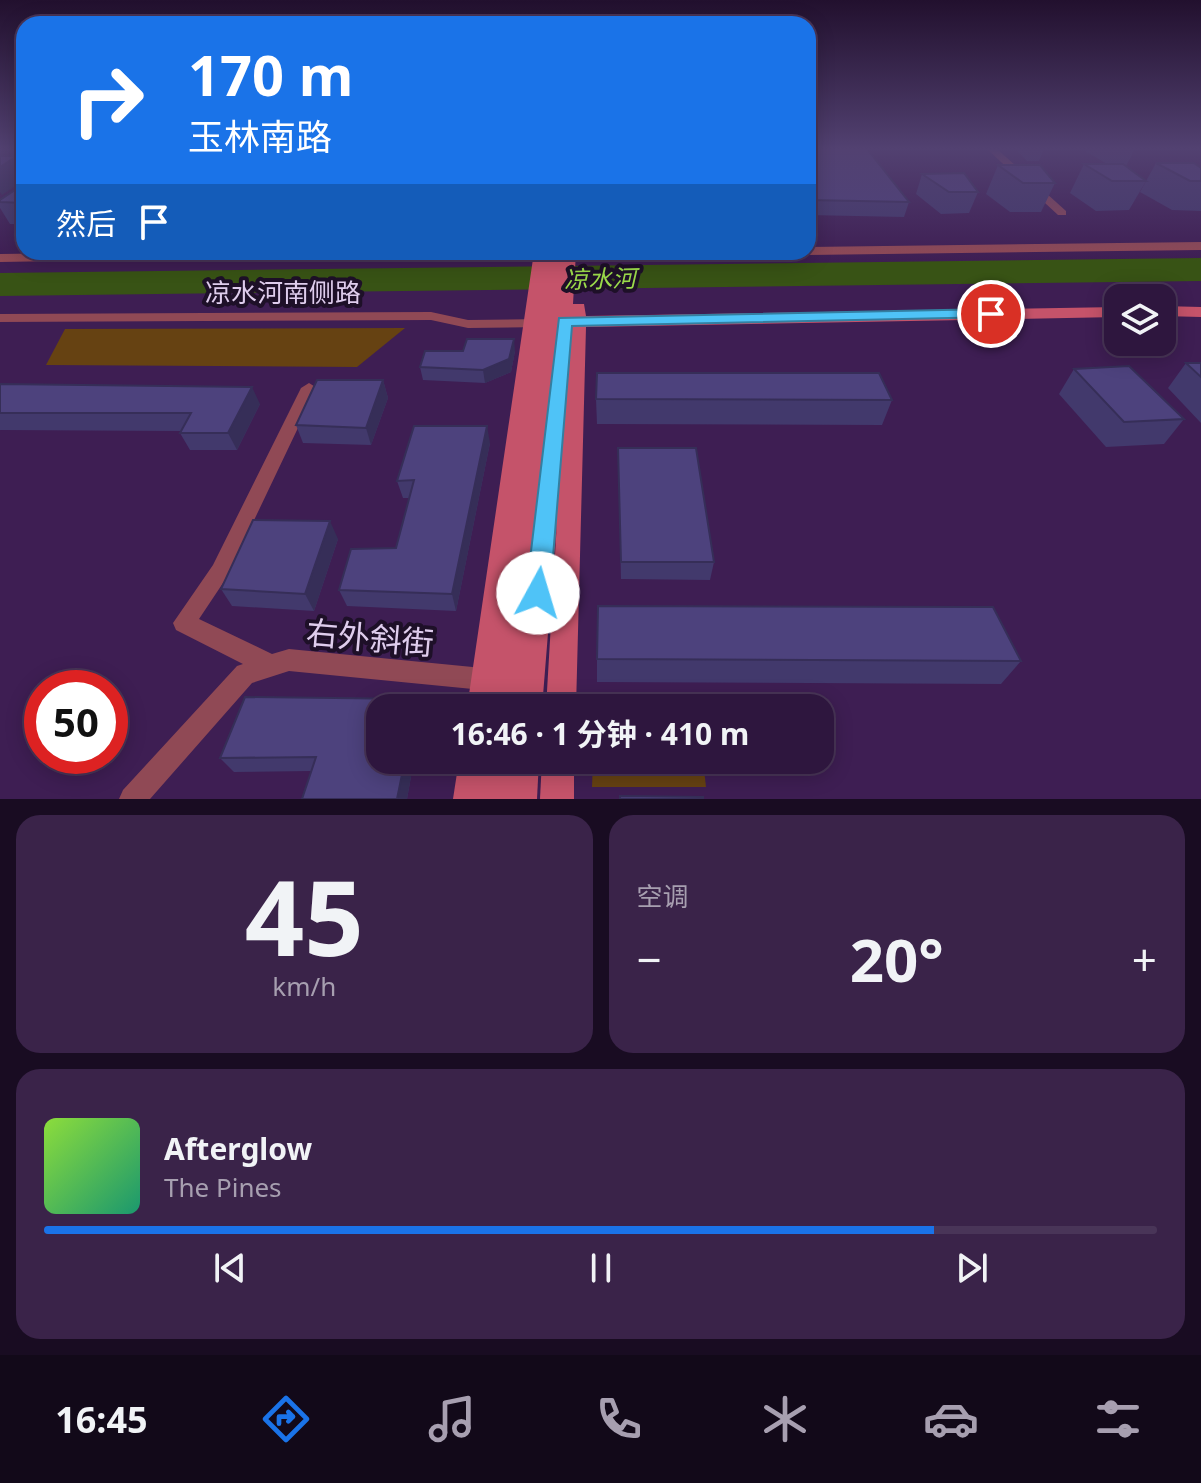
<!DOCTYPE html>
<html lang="zh">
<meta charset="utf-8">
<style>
:root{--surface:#2e163e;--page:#3a2349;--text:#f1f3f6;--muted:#a79fb0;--line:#493558;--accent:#1a73e8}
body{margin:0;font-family:"Noto Sans","Noto Sans SC",sans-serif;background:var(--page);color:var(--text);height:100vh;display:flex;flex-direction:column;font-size:30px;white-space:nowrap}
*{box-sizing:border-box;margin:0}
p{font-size:26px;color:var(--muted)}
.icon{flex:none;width:44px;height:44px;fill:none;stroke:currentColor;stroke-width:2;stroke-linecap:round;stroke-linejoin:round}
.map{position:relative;height:799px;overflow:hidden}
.drawer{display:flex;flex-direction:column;gap:16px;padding:16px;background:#190c22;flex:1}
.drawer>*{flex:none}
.banner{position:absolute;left:16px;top:16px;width:800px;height:244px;border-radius:24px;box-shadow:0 4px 20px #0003,0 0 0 2px var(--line);background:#1a73e8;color:#fff;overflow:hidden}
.buttons{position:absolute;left:1104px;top:284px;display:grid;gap:16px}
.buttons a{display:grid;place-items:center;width:72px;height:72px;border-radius:16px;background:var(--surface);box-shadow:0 4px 20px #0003,0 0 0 2px var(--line);font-size:40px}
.speed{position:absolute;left:24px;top:670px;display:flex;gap:16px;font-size:40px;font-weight:700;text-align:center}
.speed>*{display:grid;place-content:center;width:104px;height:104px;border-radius:50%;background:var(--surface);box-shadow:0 4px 20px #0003,0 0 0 2px var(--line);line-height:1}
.speed .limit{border:12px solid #d22;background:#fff;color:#111}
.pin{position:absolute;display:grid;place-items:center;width:68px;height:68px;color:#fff;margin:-34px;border:4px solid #fff;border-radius:50%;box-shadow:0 2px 8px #0007}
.me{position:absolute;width:88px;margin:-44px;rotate:6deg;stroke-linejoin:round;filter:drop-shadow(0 0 6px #0008)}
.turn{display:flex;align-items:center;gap:28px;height:168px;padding:0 40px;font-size:36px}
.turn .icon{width:104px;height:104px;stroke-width:2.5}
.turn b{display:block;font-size:56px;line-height:68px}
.then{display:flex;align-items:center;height:76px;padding:0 40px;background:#0003;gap:16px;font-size:30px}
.big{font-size:60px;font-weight:700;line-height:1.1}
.drawer .widget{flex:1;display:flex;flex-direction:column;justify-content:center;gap:12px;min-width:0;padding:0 28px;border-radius:24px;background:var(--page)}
.drawer .dial{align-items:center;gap:0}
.dial b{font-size:104px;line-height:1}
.song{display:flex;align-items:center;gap:24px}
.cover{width:96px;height:96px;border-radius:12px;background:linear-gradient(135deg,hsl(90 70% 55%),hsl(160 70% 35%))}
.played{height:8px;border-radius:4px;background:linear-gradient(90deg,var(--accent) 80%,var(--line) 80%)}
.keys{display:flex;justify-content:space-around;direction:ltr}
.heat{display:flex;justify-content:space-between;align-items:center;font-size:44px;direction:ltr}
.drawer .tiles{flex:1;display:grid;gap:16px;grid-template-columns:1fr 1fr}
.widget:last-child{grid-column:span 2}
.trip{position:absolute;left:366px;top:694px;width:468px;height:80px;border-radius:24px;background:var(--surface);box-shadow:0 4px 20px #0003,0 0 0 2px var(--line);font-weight:700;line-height:80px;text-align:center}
.tabs{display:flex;height:128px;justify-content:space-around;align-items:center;background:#120919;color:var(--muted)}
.tabs .icon{width:56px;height:56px}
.tabs .current{color:var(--accent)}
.tabs b{font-size:36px;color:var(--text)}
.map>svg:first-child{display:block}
</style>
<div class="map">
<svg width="1201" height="799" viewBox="0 0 1201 799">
<rect width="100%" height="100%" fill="#3e1e53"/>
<g fill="#664212">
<polygon points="405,328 357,367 46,365 65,329"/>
<polygon points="593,760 703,760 706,787 592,787"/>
</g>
<polygon fill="#385315" points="1201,258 1201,281 0,296 0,273"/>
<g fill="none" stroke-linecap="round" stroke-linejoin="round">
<g fill="#904955" fill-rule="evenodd">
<polygon points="987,149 997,149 1066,211 1066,215 1058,215"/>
<polygon points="1201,242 1201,250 808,255 803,252 808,252 808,247"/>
<polygon points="143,252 373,252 367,256 0,262 0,254"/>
<polygon points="598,252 706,252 700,256 604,256"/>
<polygon points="431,312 468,320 543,319 550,323 543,327 468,328 431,320 0,322 0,314"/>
<polygon points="309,383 317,388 227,577 199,619 272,654 289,649 493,669 501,672 505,680 501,688 493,691 289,671 252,683 150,799 119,799 123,790 237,666 243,664 176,630 173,623 213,565 301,388"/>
</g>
<g fill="#c5536a" fill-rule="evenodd">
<polygon points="534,252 560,254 560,252 576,252 573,304 584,304 586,316 1118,307 1118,317 586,327 576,708 546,708 557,521 542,708 467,708"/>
<polygon points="1162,306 1201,307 1201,317 1162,316"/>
<polygon points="459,760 539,760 537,799 453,799"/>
<polygon points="542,760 574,760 574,799 540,799"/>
</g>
</g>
<g fill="#42396c">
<polygon points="808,149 909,202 904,217 808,215"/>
<polygon points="1016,149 1044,149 1039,161 1027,161"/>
<polygon points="1082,149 1135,149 1126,166 1146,181 1129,210 1096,211 1070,193 1084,164 1107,164"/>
<polygon points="1156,163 1201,168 1201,211 1172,210 1140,192"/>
<polygon points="998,165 1055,183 1041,212 1010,212 986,194"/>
<polygon points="922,174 978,192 969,213 941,214 916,194"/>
<polygon points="24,184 24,224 10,224 0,208 0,200"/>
<polygon points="515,351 511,372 485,383 423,380 420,367"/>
<polygon points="1186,363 1201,363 1201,423 1168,388"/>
<polygon points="1074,369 1184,419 1164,444 1106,447 1059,394"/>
<polygon points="383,380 388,398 371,445 303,443 296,425"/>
<polygon points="0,384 260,404 237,450 190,450 180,433 181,431 0,430"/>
<polygon points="596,399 892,400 882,425 597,424"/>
<polygon points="490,443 456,611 347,606 339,590 396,548 409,498 403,498 397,481"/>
<polygon points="618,448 714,562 710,580 621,579"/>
<polygon points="338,539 314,611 232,606 221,589"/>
<polygon points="597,659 1021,661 1001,684 597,682"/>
<polygon points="245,697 380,760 414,760 407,799 302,799 311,771 234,772 220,758"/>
</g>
<g fill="#362e58">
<polygon points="0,149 14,149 0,157"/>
<polygon points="17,156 24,167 24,180 2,195 0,192 0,167"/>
<polygon points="514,339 515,351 511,372 485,383 483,370"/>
<polygon points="383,380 388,398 371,445 366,428"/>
<polygon points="252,387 260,404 237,450 228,433"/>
<polygon points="487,426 490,443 456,611 452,594"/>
<polygon points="330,521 338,539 314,611 305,594"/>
<polygon points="416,699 420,708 415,708"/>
<polygon points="405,760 414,760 407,799 397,799"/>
</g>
<g fill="#4d427d" stroke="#362e58" stroke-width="2">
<polygon points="808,149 867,149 909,202 808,200 808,161 811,161 808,156"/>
<polygon points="0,156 17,156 0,167"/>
<polygon points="1156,163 1194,163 1201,168 1201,181 1190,181"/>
<polygon points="1084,164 1123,164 1146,181 1112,181"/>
<polygon points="998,165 1040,165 1055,183 1023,183"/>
<polygon points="964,173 978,192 949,192 922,174"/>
<polygon points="24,184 24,203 0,202 0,200"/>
<polygon points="467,339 514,339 509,359 483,370 420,367 425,351 463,351"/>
<polygon points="1186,363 1201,363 1201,377"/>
<polygon points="1129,366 1184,419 1124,422 1074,369"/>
<polygon points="597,373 879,373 892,400 596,399"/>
<polygon points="317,380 383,380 366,428 296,425"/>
<polygon points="0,384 252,387 228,433 180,433 191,413 0,413"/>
<polygon points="414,426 487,426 452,594 339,590 351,549 396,548 414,480 397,481"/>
<polygon points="618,448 696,448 714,562 621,562"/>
<polygon points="253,520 330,521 305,594 221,589"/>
<polygon points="598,606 993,607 1021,661 597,659"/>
<polygon points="245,697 416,699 415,708 380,708 380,760 405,760 397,799 302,799 316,757 220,758"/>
<polygon points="620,796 703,797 703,799 620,799"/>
</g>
<linearGradient id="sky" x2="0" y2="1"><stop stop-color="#22102e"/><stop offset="0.57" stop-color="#524171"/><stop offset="1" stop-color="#524171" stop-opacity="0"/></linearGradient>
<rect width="1201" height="261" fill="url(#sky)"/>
<polygon fill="#4fc3f7" stroke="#337fa1" stroke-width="2" points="991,309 996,311 996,317 572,326 550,593 546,600 538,603 529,600 526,593 559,318"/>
<g text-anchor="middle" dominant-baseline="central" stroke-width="8" stroke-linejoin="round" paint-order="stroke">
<g font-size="24" font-style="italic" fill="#9cdc4b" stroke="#1e1028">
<text transform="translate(600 278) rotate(-1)">凉水河</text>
</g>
<g font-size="26" fill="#dfcded" stroke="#1e1028">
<text x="283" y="292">凉水河南侧路</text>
</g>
<g font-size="32" fill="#dfcded" stroke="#1e1028">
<text transform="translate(370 637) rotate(5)">右外斜街</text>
</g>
</g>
</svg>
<div class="buttons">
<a><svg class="icon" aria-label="layers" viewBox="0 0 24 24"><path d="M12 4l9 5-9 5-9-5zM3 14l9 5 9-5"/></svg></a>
</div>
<div class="speed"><div class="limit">50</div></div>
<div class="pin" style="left:991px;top:314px;background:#d93025"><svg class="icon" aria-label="arrive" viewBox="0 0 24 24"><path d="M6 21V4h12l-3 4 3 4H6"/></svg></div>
<svg class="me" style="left:538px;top:593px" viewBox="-20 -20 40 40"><circle r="19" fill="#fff"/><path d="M0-13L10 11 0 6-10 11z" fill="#4fc3f7"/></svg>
<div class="trip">16:46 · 1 分钟 · 410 m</div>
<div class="banner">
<div class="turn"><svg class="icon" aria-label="right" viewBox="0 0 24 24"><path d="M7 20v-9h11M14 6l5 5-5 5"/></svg><div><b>170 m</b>玉林南路</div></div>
<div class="then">然后<svg class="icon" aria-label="arrive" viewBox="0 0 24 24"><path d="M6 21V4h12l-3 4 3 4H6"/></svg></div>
</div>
</div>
<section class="drawer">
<div class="tiles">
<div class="widget dial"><b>45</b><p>km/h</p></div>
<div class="widget"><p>空调</p>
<div class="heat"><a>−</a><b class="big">20°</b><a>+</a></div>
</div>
<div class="widget">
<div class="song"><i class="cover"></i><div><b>Afterglow</b><p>The Pines</p></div></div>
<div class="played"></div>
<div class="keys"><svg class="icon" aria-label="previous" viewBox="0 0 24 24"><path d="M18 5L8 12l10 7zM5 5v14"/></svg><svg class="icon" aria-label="pause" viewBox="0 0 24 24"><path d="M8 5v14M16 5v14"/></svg><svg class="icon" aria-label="next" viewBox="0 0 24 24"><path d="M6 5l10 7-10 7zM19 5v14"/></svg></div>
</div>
</div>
</section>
<nav class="tabs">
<b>16:45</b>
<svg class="icon current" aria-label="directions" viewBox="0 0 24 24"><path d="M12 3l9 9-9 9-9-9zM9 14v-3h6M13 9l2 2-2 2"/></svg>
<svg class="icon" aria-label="music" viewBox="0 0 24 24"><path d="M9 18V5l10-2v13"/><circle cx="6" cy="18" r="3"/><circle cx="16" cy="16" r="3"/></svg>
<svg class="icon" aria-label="phone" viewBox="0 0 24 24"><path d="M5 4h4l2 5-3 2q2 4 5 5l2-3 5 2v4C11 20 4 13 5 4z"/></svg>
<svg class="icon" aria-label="climate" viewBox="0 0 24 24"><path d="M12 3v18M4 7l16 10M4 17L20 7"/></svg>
<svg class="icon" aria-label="car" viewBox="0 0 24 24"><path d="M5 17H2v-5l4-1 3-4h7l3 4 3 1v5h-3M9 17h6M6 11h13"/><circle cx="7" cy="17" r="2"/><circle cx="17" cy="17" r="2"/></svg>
<svg class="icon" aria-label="filters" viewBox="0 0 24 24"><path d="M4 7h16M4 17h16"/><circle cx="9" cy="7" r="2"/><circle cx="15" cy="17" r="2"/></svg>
</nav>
